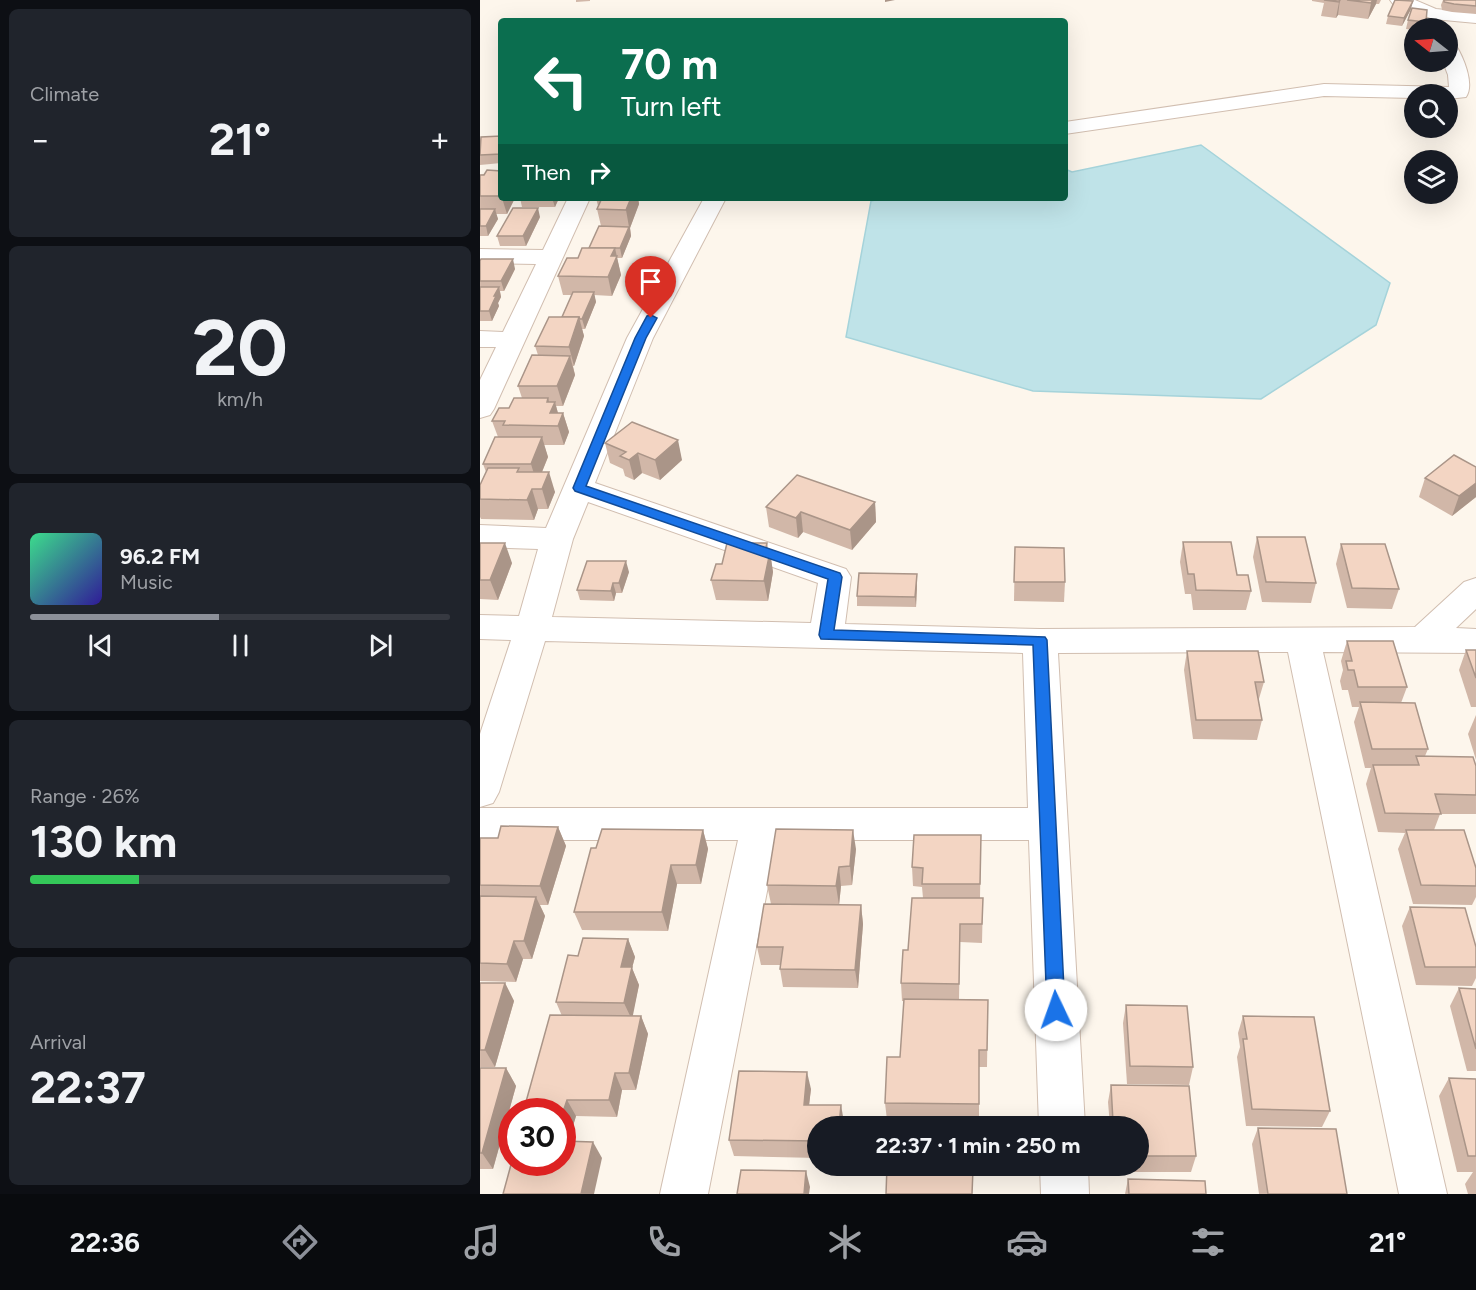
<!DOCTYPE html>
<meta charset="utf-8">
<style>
:root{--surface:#171b24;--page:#20242c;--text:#f1f3f6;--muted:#9ea1a6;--line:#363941;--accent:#8c9099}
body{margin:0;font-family:Figtree,sans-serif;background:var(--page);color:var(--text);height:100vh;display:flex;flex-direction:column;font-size:22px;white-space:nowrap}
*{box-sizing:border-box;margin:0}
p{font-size:20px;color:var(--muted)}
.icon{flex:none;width:33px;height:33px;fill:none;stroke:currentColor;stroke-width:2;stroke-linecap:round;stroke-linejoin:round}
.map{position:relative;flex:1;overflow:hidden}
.panel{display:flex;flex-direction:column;gap:9px;padding:9px;background:#0d0f14;width:480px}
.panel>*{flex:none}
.top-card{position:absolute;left:18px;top:18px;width:570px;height:183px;border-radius:6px;box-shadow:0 6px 24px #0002;background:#0b6e4f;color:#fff;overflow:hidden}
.needle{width:39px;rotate:287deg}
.controls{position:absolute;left:924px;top:18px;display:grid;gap:12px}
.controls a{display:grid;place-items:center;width:54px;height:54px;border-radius:50%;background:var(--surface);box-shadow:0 6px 24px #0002;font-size:30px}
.speed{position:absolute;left:18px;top:1098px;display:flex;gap:12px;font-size:30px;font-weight:700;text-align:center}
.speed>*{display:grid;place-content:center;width:78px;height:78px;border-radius:50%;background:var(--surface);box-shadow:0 6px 24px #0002;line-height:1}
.speed .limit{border:9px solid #d22;background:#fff;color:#111}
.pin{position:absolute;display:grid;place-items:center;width:51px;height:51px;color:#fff;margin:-62px -26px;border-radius:50% 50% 50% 0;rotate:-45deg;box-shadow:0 0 6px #0007}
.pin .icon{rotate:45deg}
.me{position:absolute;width:66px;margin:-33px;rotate:357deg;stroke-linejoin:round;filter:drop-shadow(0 0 4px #0008)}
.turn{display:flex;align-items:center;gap:21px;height:126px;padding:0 24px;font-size:27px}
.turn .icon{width:78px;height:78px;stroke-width:2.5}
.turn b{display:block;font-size:42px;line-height:51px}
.then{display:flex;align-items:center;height:57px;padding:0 24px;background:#0003;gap:12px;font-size:22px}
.big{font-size:45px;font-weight:700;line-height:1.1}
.panel .tile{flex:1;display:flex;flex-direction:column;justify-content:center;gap:9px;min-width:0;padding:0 21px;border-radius:9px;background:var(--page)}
.panel .dial{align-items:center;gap:0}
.dial b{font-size:78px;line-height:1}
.song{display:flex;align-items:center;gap:18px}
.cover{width:72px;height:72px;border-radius:9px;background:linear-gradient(135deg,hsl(150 70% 55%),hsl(250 70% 35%))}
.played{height:6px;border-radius:3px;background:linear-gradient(90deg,var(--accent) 45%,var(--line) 45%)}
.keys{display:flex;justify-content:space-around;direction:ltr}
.heat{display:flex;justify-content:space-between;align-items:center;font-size:33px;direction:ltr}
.charge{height:9px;border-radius:4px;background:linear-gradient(90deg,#34c759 26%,var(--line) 0)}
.trip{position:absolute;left:327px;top:1116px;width:342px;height:60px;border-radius:30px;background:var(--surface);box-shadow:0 6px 24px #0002;font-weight:700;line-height:60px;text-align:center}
.tab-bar{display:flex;height:96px;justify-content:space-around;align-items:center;background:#090b0e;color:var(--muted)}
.tab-bar .icon{width:42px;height:42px}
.tab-bar .selected{color:var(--accent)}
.tab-bar b{font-size:27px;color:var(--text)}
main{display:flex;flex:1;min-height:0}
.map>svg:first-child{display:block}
</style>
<main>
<section class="panel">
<div class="tile"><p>Climate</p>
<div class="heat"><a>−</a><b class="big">21°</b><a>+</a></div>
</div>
<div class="tile dial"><b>20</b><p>km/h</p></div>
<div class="tile">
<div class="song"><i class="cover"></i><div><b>96.2 FM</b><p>Music</p></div></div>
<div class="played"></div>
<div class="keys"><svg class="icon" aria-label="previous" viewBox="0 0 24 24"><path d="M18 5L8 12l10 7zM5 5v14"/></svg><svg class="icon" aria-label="pause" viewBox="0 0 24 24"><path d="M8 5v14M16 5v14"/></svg><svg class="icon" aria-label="next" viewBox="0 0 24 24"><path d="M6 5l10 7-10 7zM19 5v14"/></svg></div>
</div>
<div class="tile"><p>Range · 26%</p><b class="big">130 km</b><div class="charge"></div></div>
<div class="tile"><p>Arrival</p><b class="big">22:37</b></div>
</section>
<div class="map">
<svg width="996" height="1194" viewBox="0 0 996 1194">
<rect width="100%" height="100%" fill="#fdf6ec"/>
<polygon fill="#bfe3e8" stroke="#a5d3da" stroke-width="1.5" points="721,145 910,283 896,325 781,399 553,391 366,337 391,201 404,198 585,198 585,169 592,172"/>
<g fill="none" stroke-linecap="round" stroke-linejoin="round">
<defs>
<g id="minor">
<polygon points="910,0 935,0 956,9 996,13 996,23 953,19 913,4"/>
<path d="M968,42L975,44C983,56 995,84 986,97L968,99V94H934V98L844,96L585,134V122L844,84L969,87L968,75L963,62H968Z"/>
<polygon points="88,198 110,198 14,409 10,415 0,418 0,380 16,347 0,347 0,331 23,332 56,264 0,263 0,249 63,250"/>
<path d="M224,198H246L173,338L115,483L366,569L371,577L365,624L560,629L935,627L984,582L996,578V609L976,628L996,629V653L843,652L967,1194H919L808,652L578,653L605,1126H559L549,840H297L228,1194H180L258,840H0V808H548L543,653L65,641L19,792L13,803L0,807V734L31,640L0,639V615L39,616L58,549L0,547V525L66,528L147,338ZM108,502L338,583L331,623L72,617L93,539Z"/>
<polygon points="560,1166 608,1166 609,1194 561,1194"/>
</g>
</defs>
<use href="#minor" stroke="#d1beb0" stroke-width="2"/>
<use href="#minor" fill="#fff" fill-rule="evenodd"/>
</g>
<g fill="#d1b7a8">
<polygon points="96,0 110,0 110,1 96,2"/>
<polygon points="832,0 901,0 899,4 896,4 888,19 858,15 856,18 841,16 844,3 832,1"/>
<polygon points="963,0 996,0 996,14 972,12 962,10 961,5"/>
<polygon points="931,9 922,26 906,24 908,16"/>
<polygon points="928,20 946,22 944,28 934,28 934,30 926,29"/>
<polygon points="21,136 21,163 0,165 0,140"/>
<polygon points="21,171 21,198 35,198 27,214 16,214 18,219 8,236 0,236 0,175"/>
<polygon points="40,198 79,198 75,207 42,207"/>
<polygon points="116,198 158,198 159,204 150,228 151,236 142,258 137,258 141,275 132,296 114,295 116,302 105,329 102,329 104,336 94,366 93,366 95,375 83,406 76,406 78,413 83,413 89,432 84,445 64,445 68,457 62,472 75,492 68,509 58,509 54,520 1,519 0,517 0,485 6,472 3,464 18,437 12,421 42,398 38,386 58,355 55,346 82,317 92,295 83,295 78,276 98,258 109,248 121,226 117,209 118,206"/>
<polygon points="60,217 46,246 20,246 17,236"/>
<polygon points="0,261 35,269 24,291 20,291 21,297 18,303 19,306 12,321 0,321"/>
<polygon points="125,443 202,460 180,480 162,473 154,480 145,476 143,469 130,463"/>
<polygon points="996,467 996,497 972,516 939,497 945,478"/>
<polygon points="395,502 396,522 372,550 323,532 318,538 289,527 286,507"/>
<polygon points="777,537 836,583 831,603 782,602 773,557"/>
<polygon points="703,542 757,575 771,591 766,610 713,610 711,594 705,594 700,562"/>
<polygon points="0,543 32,563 18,600 0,599"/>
<polygon points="861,544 919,589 912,609 867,608 856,564"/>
<polygon points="535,547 585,582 584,602 534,601"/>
<polygon points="288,552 290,552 293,572 288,601 236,600 231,580 242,564"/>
<polygon points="149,572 142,593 136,593 134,601 100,600 97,590"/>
<polygon points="437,584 436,607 377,606 377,596"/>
<polygon points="867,641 927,687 921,703 948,749 945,756 996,766 996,814 960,814 954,830 996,868 996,897 992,905 933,904 918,849 925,833 898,832 886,784 891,768 885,768 874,722 879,707 872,707 868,690 862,690 860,681 863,670 861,661"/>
<polygon points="986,650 996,650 996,707 991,707 979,670"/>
<polygon points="707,651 784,682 778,702 782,720 777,740 713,739 704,670"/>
<polygon points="996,715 996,760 988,734"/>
<polygon points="78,827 86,846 68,905 60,905 65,916 52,959 43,959 36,982 0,981 0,838 18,838"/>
<polygon points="223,830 228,849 221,884 197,884 188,931 102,930 94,912 116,848"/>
<polygon points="501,835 500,898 503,898 502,943 480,942 479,999 508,1000 507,1067 499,1067 499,1121 407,1120 405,1103 420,1057 424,1001 422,1001 421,983 428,950 443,898 442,887 433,886 432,867"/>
<polygon points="376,849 372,885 361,886 359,905 381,905 383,924 378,988 303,987 300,969 300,965 281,965 277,947 291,904 287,885"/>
<polygon points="930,907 996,947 996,978 992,986 936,985 922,926"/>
<polygon points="148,939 155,957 152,968 159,985 152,1016 161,1016 168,1034 156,1090 142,1090 137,1117 96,1116 93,1126 82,1126 82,1112 46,1112 44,1109 82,1016 76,1002 98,956"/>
<polygon points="0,983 25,983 34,1001 15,1067 0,1067"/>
<polygon points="979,988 996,989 996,1071 987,1071 970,1006"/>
<polygon points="646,1005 713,1067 709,1085 647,1084 643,1023"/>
<polygon points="763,1016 850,1111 842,1127 766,1126 757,1057 760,1047 758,1033"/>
<polygon points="0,1068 26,1068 36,1086 13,1169 0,1169"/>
<polygon points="969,1078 996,1079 996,1194 988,1194 985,1184 993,1172 977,1172 959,1096"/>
<polygon points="631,1085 716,1156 711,1172 647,1172 646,1166 658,1166 658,1126 630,1126 628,1102"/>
<polygon points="331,1089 329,1105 364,1122 363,1126 338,1126 338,1158 254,1156 249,1140"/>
<polygon points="778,1128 867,1194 779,1194 772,1144"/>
<polygon points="648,1179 726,1194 645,1194"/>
</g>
<g fill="#aa9588">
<polygon points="405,0 415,0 405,2"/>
<polygon points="860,0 858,15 856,18 859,2"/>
<polygon points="893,0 897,0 896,4 888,19 891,3"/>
<polygon points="933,1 931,9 922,26 924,18"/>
<polygon points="22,198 35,198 27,214"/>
<polygon points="72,198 79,198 75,207"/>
<polygon points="151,198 158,198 159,204 150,228 151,236 142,258 140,248 149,227 146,210"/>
<polygon points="58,208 60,217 46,246 43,236"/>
<polygon points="15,209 18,219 8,236 6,226"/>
<polygon points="135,248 141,275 132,296 128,277 131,256"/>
<polygon points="33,259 35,269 24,291 21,281"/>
<polygon points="19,287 21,297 18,303 19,306 12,321 9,311 14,296"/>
<polygon points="114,292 116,302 105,329 102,319"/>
<polygon points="99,317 104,336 94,366 89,347"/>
<polygon points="90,356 95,375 83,406 77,386"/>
<polygon points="68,398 71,409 75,402 80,421 83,413 89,432 84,445 78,426 74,426 67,402"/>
<polygon points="62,437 68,457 57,484 51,464"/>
<polygon points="198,440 202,460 180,480 175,460"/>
<polygon points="158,453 162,473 154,480 149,460"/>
<polygon points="69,472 75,492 68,509 62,489"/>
<polygon points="996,483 996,497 972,516 979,496"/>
<polygon points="52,489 58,509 54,520 47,500"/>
<polygon points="395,502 396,522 372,550 370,530"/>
<polygon points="321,512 323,532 318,538 316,518"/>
<polygon points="25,543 32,563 18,600 10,580"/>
<polygon points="287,543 289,557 290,552 293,572 288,601 284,581 285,552"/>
<polygon points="146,561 149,572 142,593 139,583"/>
<polygon points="437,574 437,584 436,607 435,597"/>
<polygon points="133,583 136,593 134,601 131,591"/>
<polygon points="78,827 86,846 68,905 60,886"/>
<polygon points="223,830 228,849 221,884 216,865"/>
<polygon points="373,830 376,849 372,885 370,866"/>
<polygon points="191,865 197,884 188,931 182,912"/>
<polygon points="359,867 361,886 359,905 356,886"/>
<polygon points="56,897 65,916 52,959 44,941"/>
<polygon points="381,905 383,924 378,988 375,970"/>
<polygon points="148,939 155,957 152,968 159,985 152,1020 144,1003 141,967"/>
<polygon points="34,941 43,959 36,982 27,964"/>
<polygon points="25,983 34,1001 15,1067 5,1050"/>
<polygon points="161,1016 168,1034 156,1090 149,1073"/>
<polygon points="26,1068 36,1086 13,1169 2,1153"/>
<polygon points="327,1072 331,1089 327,1122 324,1105"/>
<polygon points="135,1073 142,1090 137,1117 129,1100"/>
<polygon points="87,1100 96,1116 93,1126 84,1109"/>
<polygon points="361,1105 364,1122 363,1126 359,1126"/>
<polygon points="113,1142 122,1158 114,1194 101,1194"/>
<polygon points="326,1171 330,1187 329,1194 324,1194"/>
</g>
<g fill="#f3d5c3" stroke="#aa9588" stroke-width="1.5">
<polygon points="844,0 860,0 859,2"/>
<polygon points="867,0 893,0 891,3"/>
<polygon points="915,0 933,1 924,18 908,16"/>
<polygon points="964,0 996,0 996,6 974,4 964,2"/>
<polygon points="932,8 947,10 946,22 928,20"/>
<polygon points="21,136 21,154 0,155 1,137"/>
<polygon points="7,170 21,171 21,196 0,196 0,175 4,175"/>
<polygon points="122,198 151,198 146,210 117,209"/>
<polygon points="33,208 58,208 43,236 17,236"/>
<polygon points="0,209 15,209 6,226 0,226"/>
<polygon points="119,226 149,227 140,248 109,248"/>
<polygon points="102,248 135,248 131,256 137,256 128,277 78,276 87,258 98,258"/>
<polygon points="1,259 33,259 21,281 0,281 0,261"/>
<polygon points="0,287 19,287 14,296 16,296 9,311 0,311"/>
<polygon points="93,292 114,292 102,319 100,319 99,317 82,317"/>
<polygon points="69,317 99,317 89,347 55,346"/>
<polygon points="52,355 90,356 77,386 38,386"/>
<polygon points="34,398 68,398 67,402 75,402 70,413 83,413 78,426 23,425 25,421 12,421 19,408 29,408"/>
<polygon points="152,422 198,440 175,460 158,453 149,460 140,456 146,452 125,443"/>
<polygon points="15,437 62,437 51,464 3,464"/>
<polygon points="974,455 996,467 996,483 979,496 945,478"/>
<polygon points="8,468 39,468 37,472 69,472 62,489 52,489 47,500 0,499 0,485"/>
<polygon points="317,475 395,502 370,530 321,512 316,518 286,507"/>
<polygon points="777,537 825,537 836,583 786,582"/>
<polygon points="703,542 751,542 757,575 768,575 771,591 716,590 714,574 708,574"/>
<polygon points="0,543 25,543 10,580 0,580"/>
<polygon points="247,543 287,543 285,552 290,552 284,581 231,580 236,564 242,564"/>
<polygon points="861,544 905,544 919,589 872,588"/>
<polygon points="535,547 584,548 585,582 534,582"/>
<polygon points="107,561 146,561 139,583 133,583 131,591 97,590"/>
<polygon points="379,573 437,574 435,597 377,596"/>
<polygon points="867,641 913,641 927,687 878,687 874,670 868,670 866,661 872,661"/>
<polygon points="986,650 996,650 996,678"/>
<polygon points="707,651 778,651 784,682 775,682 782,720 716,720"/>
<polygon points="880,702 935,703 948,749 892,749"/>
<polygon points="936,756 993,757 996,766 996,795 955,794 961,814 905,813 893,765 939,765"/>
<polygon points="21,826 78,827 60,886 0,885 0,838 18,838"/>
<polygon points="122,829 223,830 216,865 191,865 182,912 94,912 111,848 116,848"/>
<polygon points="296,829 373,830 370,866 359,867 356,886 287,885"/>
<polygon points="926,830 984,830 996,868 996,886 941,885"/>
<polygon points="434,835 501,835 500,884 442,884 443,868 432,867"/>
<polygon points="0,896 56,897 44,941 34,941 27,964 0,963"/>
<polygon points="432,898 503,898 502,924 480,924 479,984 421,983 423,950 428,950"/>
<polygon points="284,904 381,905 375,970 300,969 303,947 277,947"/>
<polygon points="930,907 985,908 996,947 996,967 945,967"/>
<polygon points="103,938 148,939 141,967 152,967 144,1003 76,1002 88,955 98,956"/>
<polygon points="0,983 25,983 5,1050 0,1050"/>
<polygon points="979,988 996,989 996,1049"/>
<polygon points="424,999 508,1000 507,1050 499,1050 499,1104 405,1103 407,1057 420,1057"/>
<polygon points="646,1005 707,1006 713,1067 650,1066"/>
<polygon points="70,1015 161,1016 149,1073 135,1073 129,1100 87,1100 84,1109 44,1109"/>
<polygon points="763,1016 834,1017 850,1111 772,1109 763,1039 767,1039"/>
<polygon points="0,1068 26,1068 2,1153 0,1153"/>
<polygon points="259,1071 327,1072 324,1105 361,1105 359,1126 338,1126 338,1141 249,1140"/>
<polygon points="969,1078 996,1079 996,1156 988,1156"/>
<polygon points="631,1085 709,1086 716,1156 658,1156 658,1126 648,1126 648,1122 633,1122"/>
<polygon points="778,1128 856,1129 867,1194 788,1194"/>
<polygon points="82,1141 113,1142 101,1194 23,1194 32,1161 32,1162 82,1162"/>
<polygon points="407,1166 477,1166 477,1169 493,1169 492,1194 406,1194"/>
<polygon points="261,1170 326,1171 324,1194 257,1194"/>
<polygon points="648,1179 725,1181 726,1194 649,1194"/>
</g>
<polygon fill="#1a73e8" stroke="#114b97" stroke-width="1.5" points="171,315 177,318 166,338 106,486 360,573 362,577 354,630 565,637 567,640 585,1010 583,1016 576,1019 570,1016 567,1010 553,645 341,639 339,635 348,579 95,491 93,488 155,338 167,316"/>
</svg>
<div class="controls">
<a><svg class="needle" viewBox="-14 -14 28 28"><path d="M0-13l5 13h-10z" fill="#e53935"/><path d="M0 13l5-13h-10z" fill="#9ea1a6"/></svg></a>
<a><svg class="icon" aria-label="search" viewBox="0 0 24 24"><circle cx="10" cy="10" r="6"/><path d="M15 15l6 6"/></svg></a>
<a><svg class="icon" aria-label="layers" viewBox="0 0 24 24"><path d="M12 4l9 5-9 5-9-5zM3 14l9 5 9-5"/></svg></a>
</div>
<div class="speed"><div class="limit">30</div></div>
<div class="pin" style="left:171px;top:318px;background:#d93025"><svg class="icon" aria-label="arrive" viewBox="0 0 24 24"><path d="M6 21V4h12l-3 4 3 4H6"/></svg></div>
<svg class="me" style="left:576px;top:1010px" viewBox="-20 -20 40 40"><circle r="19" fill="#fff"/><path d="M0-13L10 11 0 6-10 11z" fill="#1a73e8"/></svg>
<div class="trip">22:37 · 1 min · 250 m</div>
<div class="top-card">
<div class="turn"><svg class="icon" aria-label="left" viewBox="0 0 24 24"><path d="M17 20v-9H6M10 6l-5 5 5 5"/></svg><div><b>70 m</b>Turn left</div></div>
<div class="then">Then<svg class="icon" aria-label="right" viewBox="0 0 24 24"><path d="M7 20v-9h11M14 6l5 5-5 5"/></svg></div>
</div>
</div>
</main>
<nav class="tab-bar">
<b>22:36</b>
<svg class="icon selected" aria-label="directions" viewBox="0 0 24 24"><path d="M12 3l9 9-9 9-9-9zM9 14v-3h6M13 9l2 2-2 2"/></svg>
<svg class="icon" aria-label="music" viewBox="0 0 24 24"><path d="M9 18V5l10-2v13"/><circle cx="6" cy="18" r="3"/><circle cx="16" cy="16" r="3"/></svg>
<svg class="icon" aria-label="phone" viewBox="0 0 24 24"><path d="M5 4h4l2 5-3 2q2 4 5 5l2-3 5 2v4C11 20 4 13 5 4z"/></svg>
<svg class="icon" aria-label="climate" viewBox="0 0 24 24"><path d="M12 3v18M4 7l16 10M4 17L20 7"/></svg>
<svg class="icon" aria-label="car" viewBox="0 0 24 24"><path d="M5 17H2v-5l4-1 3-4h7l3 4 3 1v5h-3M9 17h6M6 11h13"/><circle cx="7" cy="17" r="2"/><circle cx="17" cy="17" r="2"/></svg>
<svg class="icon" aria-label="filters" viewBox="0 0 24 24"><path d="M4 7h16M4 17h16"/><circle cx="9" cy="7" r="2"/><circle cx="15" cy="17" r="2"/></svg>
<b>21°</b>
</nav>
